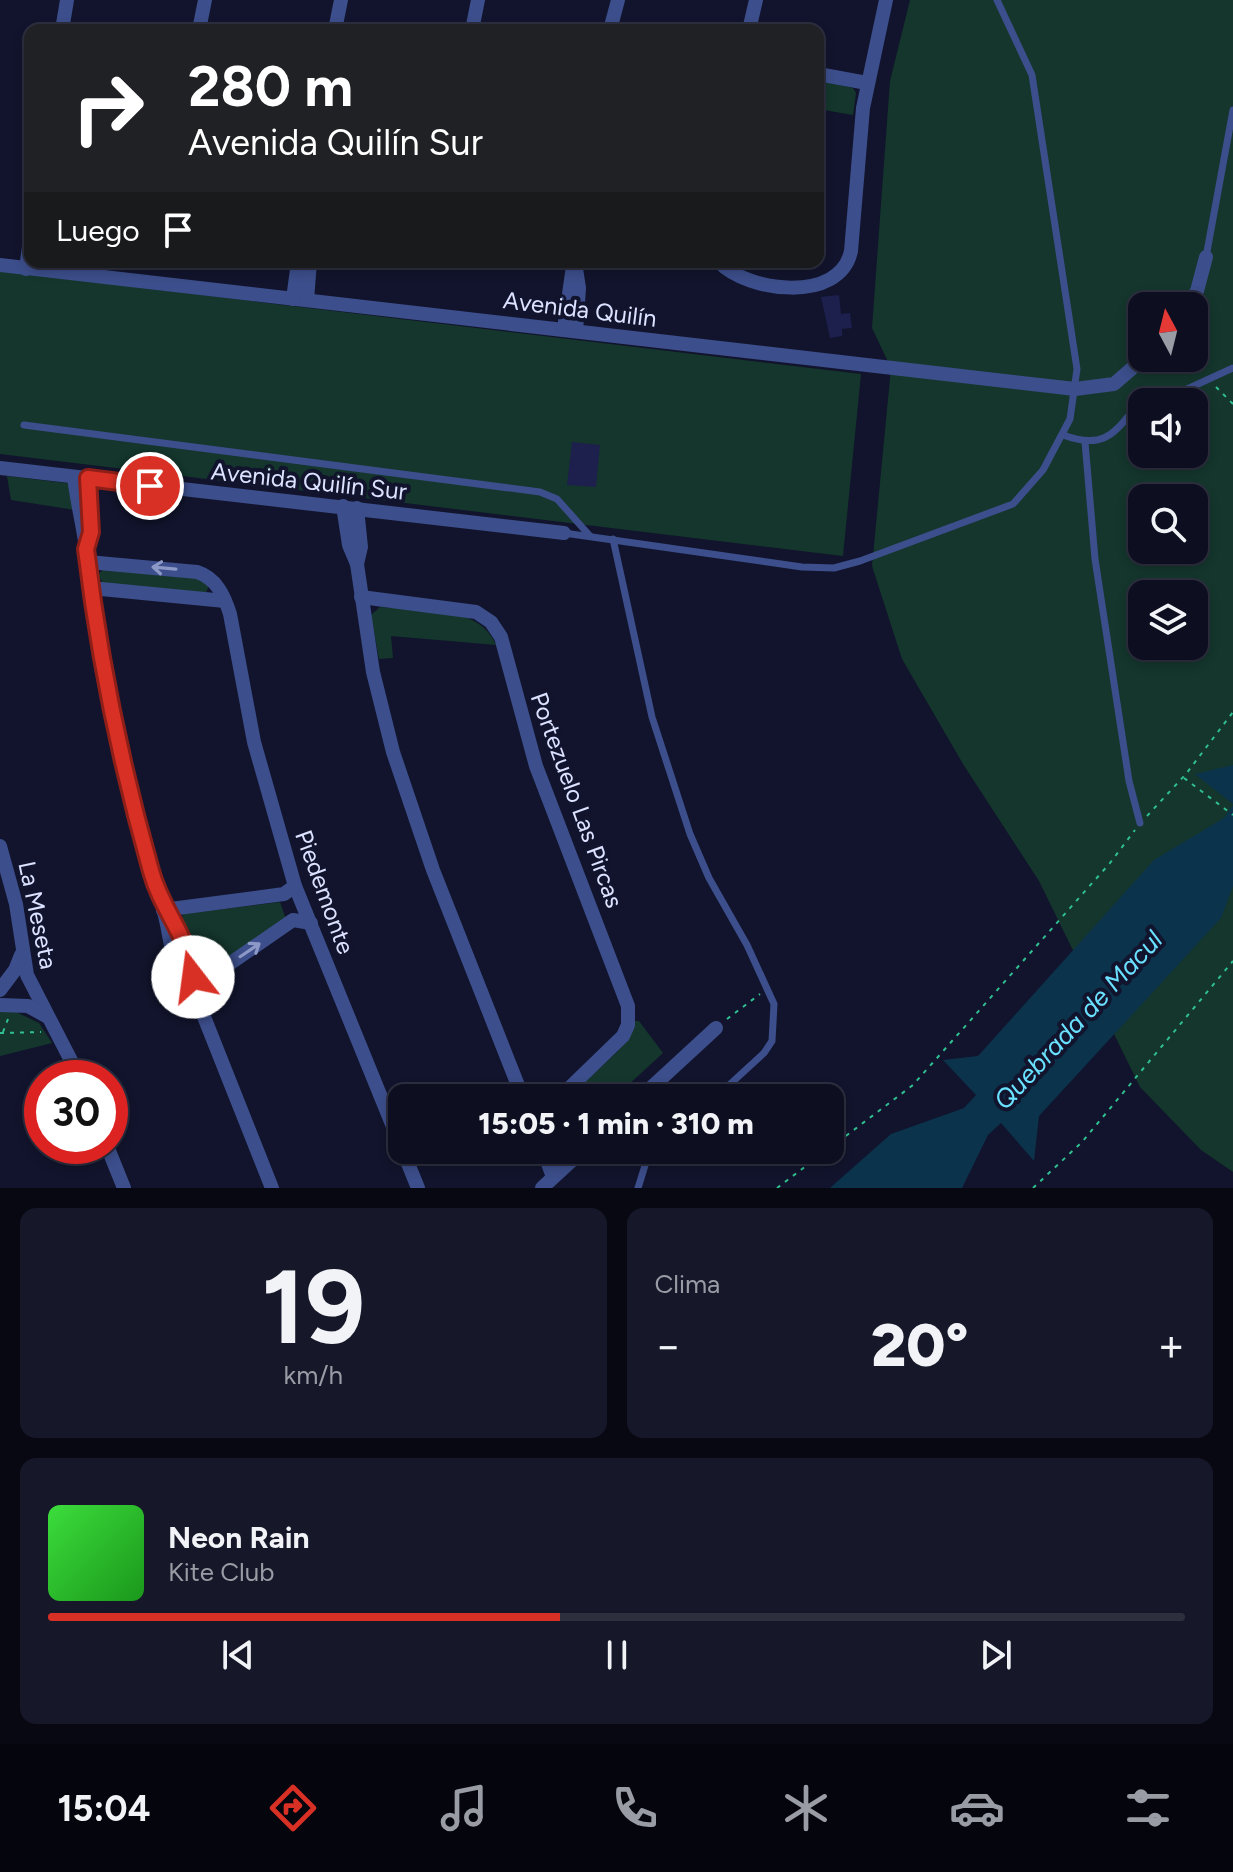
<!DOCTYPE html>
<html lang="es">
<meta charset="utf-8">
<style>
:root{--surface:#0d0f21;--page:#16182a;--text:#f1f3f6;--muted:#9a9ca5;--line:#2d2f3f;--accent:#d93025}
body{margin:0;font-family:Figtree,sans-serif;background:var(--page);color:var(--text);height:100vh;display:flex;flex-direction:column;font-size:30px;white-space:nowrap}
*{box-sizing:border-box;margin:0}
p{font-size:26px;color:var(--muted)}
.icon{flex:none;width:44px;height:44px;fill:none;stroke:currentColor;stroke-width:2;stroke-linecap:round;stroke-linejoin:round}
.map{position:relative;height:1188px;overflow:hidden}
.sheet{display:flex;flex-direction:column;gap:20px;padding:20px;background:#070812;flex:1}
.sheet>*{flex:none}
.hud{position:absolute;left:24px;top:24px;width:800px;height:244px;border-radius:16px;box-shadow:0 4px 12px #0003,0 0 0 2px var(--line);background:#202124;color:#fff;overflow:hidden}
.needle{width:52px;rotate:353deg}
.buttons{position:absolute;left:1128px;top:292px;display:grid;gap:16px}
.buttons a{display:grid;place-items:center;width:80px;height:80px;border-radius:16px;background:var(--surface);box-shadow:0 4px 12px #0003,0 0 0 2px var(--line);font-size:40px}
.speed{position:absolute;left:24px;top:1060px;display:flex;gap:16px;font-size:40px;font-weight:700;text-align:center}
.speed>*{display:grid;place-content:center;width:104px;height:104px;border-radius:50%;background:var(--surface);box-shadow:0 4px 12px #0003,0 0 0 2px var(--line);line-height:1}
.speed .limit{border:12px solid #d22;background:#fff;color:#111}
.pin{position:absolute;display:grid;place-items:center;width:68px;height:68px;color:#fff;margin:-34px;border:4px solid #fff;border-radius:50%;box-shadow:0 2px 8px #0007}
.me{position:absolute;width:88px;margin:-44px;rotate:345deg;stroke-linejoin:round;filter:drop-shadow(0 0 6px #0008)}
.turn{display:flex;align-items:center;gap:28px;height:168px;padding:0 32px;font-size:36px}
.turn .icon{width:104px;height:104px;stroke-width:2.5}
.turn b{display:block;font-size:56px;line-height:68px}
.then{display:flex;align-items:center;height:76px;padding:0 32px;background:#0003;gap:16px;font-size:30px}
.big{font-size:60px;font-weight:800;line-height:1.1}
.sheet .tile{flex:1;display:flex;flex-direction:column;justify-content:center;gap:12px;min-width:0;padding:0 28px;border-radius:16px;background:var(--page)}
.sheet .dial{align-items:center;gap:0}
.dial b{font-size:104px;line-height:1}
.song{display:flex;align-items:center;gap:24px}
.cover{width:96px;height:96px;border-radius:12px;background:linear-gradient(135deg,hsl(120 70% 55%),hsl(120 70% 35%))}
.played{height:8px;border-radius:4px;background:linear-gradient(90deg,var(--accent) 45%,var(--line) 45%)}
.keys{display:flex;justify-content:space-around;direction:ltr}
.heat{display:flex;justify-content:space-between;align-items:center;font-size:44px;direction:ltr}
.sheet .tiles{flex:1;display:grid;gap:20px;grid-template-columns:1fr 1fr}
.tile:last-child{grid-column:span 2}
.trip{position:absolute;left:388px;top:1084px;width:456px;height:80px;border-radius:16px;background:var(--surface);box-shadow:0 4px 12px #0003,0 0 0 2px var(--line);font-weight:800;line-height:80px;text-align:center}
.dock{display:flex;height:128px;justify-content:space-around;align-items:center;background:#05060d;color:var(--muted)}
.dock .icon{width:56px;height:56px}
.dock .active{color:var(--accent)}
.dock b{font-size:36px;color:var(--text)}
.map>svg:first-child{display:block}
</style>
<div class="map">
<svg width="1233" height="1188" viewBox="0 0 1233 1188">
<rect width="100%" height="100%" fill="#11142c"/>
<g fill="#14362c" fill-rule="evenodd">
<path d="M910,0H1233V1172L1201,1150L1140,1087L1039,881L963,764L902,659L872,566L891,368L872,328L890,81ZM1142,306H1194V358H1142ZM1142,402H1194V454H1142ZM1142,498H1194V550H1142ZM1142,594H1194V646H1142Z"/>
<polygon points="818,80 853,88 856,93 853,115 818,109"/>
<polygon points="0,271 861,374 843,556 0,454"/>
<polygon points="7,476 74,484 75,510 11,500"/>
<polygon points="104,568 193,574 209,585 206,593 103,583 98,575"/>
<path d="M380,607C417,611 480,604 496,645L391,636L393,658L379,659L371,615Z"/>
<polygon points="280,902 286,919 208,972 201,969 181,921 183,914"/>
<polygon points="14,1011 39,1023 52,1043 0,1056 0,1012"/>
<polygon points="634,1021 639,1021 663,1053 614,1098 568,1098 618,1051"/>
</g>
<g fill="#0b334c">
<polygon points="1233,765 1233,804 1195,774"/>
<polygon points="1233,805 1233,886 1221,918 1039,1116 1034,1161 1001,1123 988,1135 962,1188 830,1188 891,1134 964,1108 976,1095 943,1060 978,1056 1154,860 1224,818"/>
</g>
<g fill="#1d204d">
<polygon points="839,295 841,314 850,313 852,328 842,329 842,336 830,338 821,297"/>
<polygon points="572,442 600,445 596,487 567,485"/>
</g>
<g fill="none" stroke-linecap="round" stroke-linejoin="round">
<g stroke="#30bf91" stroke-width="2" stroke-dasharray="4 6" stroke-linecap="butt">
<polyline points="1216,387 1233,404"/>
<polyline points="1184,778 1233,815"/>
<polyline points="1147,816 1186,774 1233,712"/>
<polyline points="727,1019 760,994"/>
<polyline points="3,1032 8,1019"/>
<polyline points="0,1033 41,1032"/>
<polyline points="830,1148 913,1085 1110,863 1135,830"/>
<polyline points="777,1188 827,1150"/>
<polyline points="1033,1188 1082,1142 1233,961"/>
</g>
<g stroke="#3c4e8b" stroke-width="7">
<polyline points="1206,257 1233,110"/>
<polyline points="24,425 540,492 557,499 590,536"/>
<path d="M1063,435C1112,453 1117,425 1147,395L1185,390L1233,368"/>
<polyline points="1085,442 1095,559 1129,781 1140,823"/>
<polyline points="564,533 802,567 834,568 860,561 1013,504 1043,470 1070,419 1077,369 1032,75 997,0"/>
<polyline points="613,539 652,717 690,834 709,878 747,945 774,1004 772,1041 764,1053 715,1098"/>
<polyline points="638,1188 647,1159 657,1150"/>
</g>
<g stroke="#3c4e8b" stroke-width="14">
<polyline points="62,30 67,0"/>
<polyline points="199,30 205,0"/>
<polyline points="335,30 341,0"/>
<polyline points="472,30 478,0"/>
<polyline points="610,30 618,0"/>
<polyline points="749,30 756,0"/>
<polyline points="818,74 867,83"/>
<polyline points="575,262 579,288 576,331"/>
<path d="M719,262C747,292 840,304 851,251L863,108L886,0"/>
<polyline points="0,265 1075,389 1114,384 1144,358"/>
<polyline points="26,269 30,239"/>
<polyline points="293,299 298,262"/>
<polyline points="307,300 310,262"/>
<polyline points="1187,306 1197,291 1206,257"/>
<polyline points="564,329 573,266"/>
<polyline points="0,468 564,533"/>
<path d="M74,477C77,503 84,529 87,555C103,674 126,790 162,905C173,939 166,957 193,989L272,1188"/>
<polyline points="343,506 349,545 357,564 373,672 393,752 433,870 523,1098"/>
<polyline points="357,508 361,547 357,564"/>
<polyline points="86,549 91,532 88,478"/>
<path d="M88,562L197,572C216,578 224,595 230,614L254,742L295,886L418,1188"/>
<polyline points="91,588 225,601"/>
<polyline points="361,597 476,612 491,622 501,637 536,766 628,1006 628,1025 623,1036 559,1098"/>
<polyline points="0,846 16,904 27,975 80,1078"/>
<polyline points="163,910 284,894 295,886"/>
<path d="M163,910C185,931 193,960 193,989"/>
<polyline points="193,989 293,920 311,923"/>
<polyline points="0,990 15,970 21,955"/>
<polyline points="0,1005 28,1006 48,1017"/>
<polyline points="640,1098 716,1028"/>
<polyline points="107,1146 124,1188"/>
<polyline points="543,1150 553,1177"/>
<polyline points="542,1188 583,1150"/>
</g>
</g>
<defs><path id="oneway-shaft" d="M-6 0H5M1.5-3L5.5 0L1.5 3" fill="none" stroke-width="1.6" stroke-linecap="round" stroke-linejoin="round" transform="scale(2)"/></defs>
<g stroke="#8c98c5">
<use href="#oneway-shaft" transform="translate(164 568) rotate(-175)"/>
<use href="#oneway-shaft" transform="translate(250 950) rotate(-34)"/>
</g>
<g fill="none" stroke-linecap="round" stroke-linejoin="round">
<defs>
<path id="route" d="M150,486L88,478L91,532L86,549C99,659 121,765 151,871C162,912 188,934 193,977"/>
</defs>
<use href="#route" stroke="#8d1f18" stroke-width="20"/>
<use href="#route" stroke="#d93025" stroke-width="14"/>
</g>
<g text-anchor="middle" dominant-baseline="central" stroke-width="8" stroke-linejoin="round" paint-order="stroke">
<g font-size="24" fill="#dce2ff" stroke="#11142c">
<text transform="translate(580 309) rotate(7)">Avenida Quilín</text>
<text transform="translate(309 481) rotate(6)">Avenida Quilín Sur</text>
<text transform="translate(577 800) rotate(70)">Portezuelo Las Pircas</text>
<text transform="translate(325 892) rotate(70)">Piedemonte</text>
<text transform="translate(38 915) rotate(78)">La Meseta</text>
</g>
<g font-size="26" font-style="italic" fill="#6ae1ff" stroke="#11142c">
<text transform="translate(1078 1020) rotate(-47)">Quebrada de Macul</text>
</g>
</g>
</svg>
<div class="buttons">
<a><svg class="needle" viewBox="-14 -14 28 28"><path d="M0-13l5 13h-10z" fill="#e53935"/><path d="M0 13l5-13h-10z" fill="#9a9ca5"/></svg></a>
<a><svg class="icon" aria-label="sound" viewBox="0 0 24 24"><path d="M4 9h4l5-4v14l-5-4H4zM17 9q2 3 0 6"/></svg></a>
<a><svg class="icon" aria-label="search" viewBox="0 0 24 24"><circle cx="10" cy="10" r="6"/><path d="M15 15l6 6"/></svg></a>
<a><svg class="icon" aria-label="layers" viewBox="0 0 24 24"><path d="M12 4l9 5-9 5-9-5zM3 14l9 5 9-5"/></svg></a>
</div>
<div class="speed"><div class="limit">30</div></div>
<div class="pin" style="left:150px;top:486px;background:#d93025"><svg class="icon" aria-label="arrive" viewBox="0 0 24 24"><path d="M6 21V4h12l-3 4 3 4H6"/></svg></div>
<svg class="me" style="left:193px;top:977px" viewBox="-20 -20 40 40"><circle r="19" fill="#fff"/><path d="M0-13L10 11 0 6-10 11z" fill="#d93025"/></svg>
<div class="trip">15:05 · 1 min · 310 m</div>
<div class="hud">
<div class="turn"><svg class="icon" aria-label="right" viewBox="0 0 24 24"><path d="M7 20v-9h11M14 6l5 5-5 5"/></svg><div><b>280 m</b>Avenida Quilín Sur</div></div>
<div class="then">Luego<svg class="icon" aria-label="arrive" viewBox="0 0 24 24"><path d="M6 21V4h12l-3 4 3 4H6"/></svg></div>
</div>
</div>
<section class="sheet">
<div class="tiles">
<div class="tile dial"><b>19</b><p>km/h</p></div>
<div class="tile"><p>Clima</p>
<div class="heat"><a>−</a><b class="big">20°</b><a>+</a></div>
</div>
<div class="tile">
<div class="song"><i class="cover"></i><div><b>Neon Rain</b><p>Kite Club</p></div></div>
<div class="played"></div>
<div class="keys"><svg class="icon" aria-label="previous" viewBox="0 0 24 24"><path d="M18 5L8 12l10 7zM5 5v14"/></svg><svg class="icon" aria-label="pause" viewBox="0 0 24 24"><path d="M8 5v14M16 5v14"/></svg><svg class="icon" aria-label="next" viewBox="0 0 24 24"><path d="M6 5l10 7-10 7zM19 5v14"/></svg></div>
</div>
</div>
</section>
<nav class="dock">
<b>15:04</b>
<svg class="icon active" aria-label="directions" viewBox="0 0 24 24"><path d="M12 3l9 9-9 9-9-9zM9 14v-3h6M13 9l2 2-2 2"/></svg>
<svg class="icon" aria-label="music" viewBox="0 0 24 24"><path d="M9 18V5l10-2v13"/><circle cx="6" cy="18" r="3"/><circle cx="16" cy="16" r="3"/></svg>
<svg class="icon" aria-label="phone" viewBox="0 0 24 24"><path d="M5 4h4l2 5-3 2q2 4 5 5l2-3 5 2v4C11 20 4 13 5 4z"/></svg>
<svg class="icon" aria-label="climate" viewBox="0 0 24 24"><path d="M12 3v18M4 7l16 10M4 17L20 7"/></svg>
<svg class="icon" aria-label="car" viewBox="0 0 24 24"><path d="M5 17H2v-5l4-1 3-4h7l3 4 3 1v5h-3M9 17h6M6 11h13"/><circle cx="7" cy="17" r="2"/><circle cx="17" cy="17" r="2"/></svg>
<svg class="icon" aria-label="filters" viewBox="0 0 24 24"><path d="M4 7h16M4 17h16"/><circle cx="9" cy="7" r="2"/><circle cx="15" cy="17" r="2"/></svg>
</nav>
